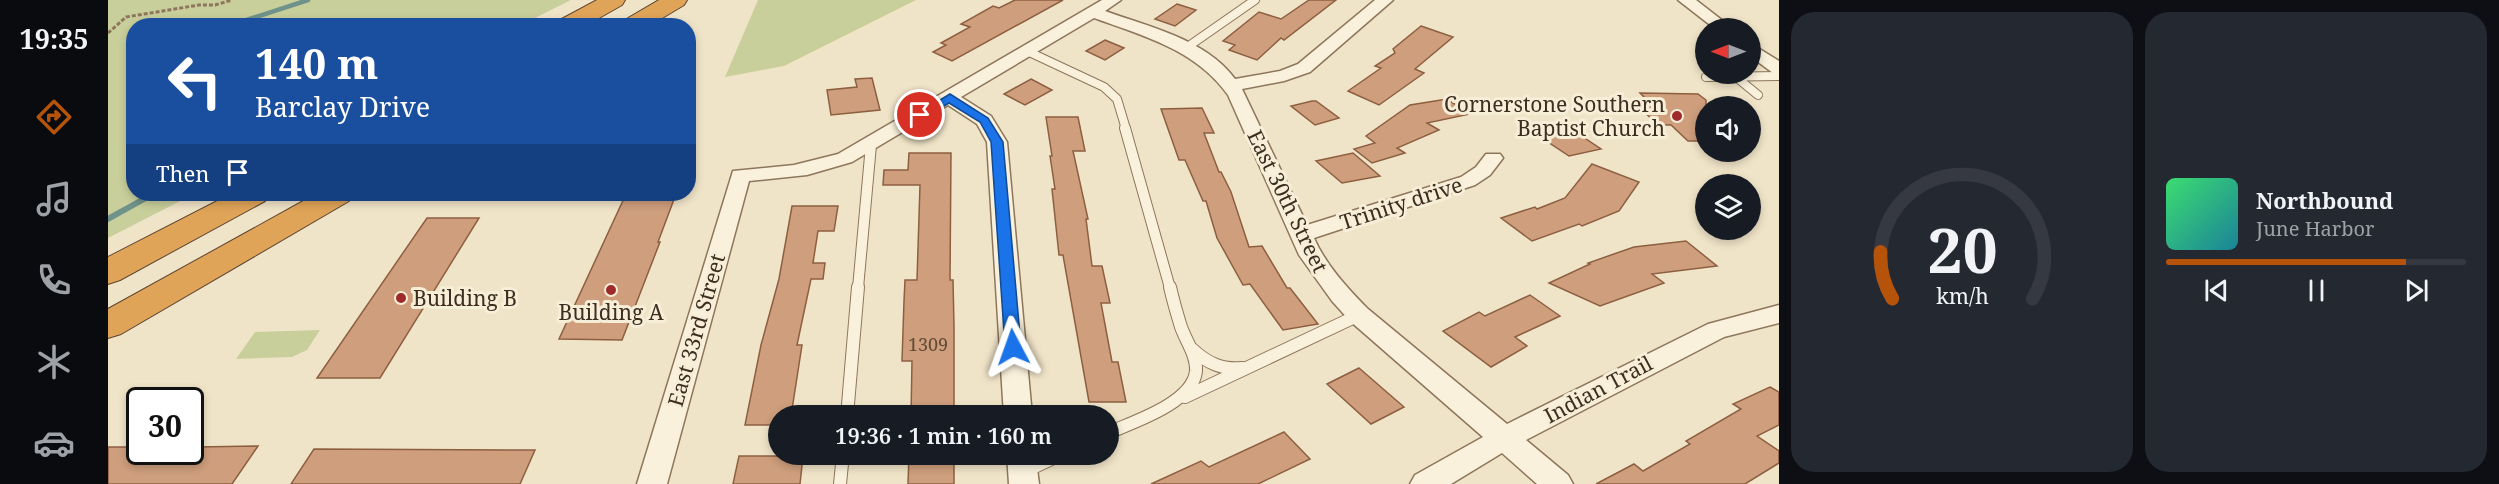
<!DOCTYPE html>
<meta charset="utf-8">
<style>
:root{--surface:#171b24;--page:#242831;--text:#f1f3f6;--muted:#9ea1a6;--line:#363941;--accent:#b45309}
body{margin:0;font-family:"Noto Serif",serif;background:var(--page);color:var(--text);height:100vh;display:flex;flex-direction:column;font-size:22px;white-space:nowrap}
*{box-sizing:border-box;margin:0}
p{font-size:20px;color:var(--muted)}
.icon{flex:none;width:33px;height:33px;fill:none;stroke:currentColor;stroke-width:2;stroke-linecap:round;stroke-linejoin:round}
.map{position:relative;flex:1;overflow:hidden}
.drawer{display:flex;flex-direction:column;gap:12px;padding:12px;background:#0d0f14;width:720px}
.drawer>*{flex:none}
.hud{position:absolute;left:18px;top:18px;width:570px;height:183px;border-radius:24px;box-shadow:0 3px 9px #0003;background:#1a4fa0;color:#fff;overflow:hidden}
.needle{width:39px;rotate:270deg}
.buttons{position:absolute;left:1587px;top:18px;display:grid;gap:12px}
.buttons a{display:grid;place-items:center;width:66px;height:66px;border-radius:50%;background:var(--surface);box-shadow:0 3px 9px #0003;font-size:30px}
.speed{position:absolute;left:18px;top:387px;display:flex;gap:12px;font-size:30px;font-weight:700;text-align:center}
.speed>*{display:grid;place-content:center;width:78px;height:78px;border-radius:50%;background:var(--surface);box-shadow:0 3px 9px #0003;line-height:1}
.speed .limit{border:3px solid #111;border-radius:9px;background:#fff;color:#111}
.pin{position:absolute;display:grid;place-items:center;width:51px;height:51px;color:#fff;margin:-26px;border:3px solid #fff;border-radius:50%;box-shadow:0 2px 6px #0007}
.me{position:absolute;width:66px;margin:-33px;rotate:356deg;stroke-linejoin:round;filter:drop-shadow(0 0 4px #0008)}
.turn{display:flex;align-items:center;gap:21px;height:126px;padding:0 30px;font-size:27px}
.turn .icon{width:78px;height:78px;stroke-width:2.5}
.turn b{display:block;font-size:42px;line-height:51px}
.then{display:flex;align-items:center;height:57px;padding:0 30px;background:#0003;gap:12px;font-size:22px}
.drawer .card{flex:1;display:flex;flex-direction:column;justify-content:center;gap:9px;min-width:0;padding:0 21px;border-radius:24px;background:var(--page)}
.drawer .dial{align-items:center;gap:0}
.dial svg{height:156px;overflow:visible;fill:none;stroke:var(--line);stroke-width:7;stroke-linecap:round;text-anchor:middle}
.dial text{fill:var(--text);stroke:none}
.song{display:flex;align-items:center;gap:18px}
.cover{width:72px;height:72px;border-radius:9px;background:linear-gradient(135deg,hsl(140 70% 55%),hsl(190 70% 35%))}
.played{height:6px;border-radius:3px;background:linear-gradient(90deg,var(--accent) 80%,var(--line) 80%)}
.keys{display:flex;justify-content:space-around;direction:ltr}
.drawer .tiles{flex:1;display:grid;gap:12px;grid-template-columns:repeat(2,1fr)}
.trip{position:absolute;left:660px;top:405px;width:351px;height:60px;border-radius:30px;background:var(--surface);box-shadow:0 3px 9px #0003;font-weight:600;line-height:60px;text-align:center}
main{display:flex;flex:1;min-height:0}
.tabs{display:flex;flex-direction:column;width:108px;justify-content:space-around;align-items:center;background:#090b0e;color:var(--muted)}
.tabs .icon{width:42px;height:42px}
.tabs .current{color:var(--accent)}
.tabs b{font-size:27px;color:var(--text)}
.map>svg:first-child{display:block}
</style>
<main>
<nav class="tabs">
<b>19:35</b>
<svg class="icon current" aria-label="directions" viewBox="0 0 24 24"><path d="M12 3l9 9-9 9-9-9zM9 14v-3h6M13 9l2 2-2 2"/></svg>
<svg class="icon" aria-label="music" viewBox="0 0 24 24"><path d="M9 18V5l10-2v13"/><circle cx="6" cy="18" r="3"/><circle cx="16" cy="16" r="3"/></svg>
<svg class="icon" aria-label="phone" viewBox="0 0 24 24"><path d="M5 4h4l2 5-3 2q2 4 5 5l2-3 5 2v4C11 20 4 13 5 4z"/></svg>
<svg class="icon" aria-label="climate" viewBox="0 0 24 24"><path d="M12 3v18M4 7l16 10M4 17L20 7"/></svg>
<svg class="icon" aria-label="car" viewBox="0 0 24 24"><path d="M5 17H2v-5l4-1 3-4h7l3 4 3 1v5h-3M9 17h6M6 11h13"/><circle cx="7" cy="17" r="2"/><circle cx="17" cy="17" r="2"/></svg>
</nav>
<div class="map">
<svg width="1671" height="484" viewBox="0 0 1671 484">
<rect width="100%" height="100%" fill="#f0e4c8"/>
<g fill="#c9cf9b">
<polygon points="0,0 463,0 413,25 26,26 26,194 86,194 0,238"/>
<polygon points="650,0 808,0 676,66 617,77"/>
<polygon points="212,330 199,350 184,357 128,359 147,332"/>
</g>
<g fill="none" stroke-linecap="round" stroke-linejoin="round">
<polyline stroke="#6f938a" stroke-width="4.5" points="120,26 200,0"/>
<polyline stroke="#6f938a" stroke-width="6" points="0,219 45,194"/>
</g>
<g fill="#cf9f7d" stroke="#8d5f41" stroke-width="1.5">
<polygon points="907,0 955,0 844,61 825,52 838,45 833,43 862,27 853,24 885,6 891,8"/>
<polygon points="1201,0 1228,0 1176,40 1173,38 1149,60 1121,50 1127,45 1115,41 1151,12 1173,19"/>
<polygon points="1069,4 1088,10 1067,26 1047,19"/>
<polygon points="1313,26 1345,37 1307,69 1316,73 1271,105 1240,91 1273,68 1267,66 1287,53 1285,49"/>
<polygon points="997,40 1016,48 997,60 978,51"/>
<polygon points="764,78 772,110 723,115 719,90 749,87 747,79"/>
<polygon points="923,79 944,90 917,105 896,94"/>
<polygon points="1532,93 1590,94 1598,100 1598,141 1580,141 1563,125 1550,125 1529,105 1544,105"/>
<polygon points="1339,99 1362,114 1319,123 1331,130 1289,148 1297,153 1264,163 1246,149 1267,143 1258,136 1302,105"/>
<polygon points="1204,101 1208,101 1231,118 1207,125 1183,106"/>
<polygon points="1094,108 1106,133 1096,133 1111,172 1113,172 1123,192 1141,247 1154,246 1179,288 1182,288 1210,324 1175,330 1142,284 1135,285 1109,238 1098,201 1095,201 1077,160 1071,160 1053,109"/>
<polygon points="938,117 970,117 977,151 965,151 980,219 978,219 984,266 994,266 1002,303 993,303 1004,362 1010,362 1018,402 981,402 955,255 951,255 944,189 947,189 942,156 944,156"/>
<polygon points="1466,131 1493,149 1461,156 1434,138"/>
<polygon points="801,153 843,153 842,280 845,280 846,327 846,416 803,416 804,361 794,361 796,301 797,280 809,280 812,185 775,185 776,170 800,170"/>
<polygon points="1245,153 1272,176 1234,183 1208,161"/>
<polygon points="1484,164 1531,182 1511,211 1474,226 1471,224 1424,241 1393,218 1427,207 1429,209 1457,198"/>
<polygon points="518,194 568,194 550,242 552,242 514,340 451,339"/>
<polygon points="684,206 730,206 726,231 710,231 705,263 717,263 715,279 703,279 689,345 694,345 683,416 670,416 670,425 637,425 653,345 671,279"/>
<polygon points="319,218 371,218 272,378 209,378"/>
<polygon points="1578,241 1609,266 1544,274 1556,283 1492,306 1441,283 1482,264 1480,263 1526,247"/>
<polygon points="1422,295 1452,316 1407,337 1419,346 1383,367 1335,331 1371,312 1377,316"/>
<polygon points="1251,368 1296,407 1263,424 1219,384"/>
<polygon points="1662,387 1671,392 1671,425 1649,436 1671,451 1671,463 1637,484 1488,484 1526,464 1535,471 1582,444 1578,441 1633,409 1625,404"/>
<polygon points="32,432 32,452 85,452 89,447 150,446 124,484 0,484 0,447 20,447"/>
<polygon points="1176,432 1202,459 1150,484 1043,484 1093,461 1101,467"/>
<polygon points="206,449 427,450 412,484 183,484"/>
<polygon points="801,454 846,454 846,484 800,484"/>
<polygon points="631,456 695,456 692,484 625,484"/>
</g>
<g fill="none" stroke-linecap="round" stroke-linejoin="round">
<defs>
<g id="lane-far2">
<polyline points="1078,48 1147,0"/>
<polyline points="919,51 996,87 1009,99 1018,129"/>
<polyline points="1598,77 1671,76"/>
<polyline points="1628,77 1650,95"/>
</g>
<g id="lane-far1">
<polyline points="1017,128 1062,288"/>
<polyline points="750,288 763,145"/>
</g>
<g id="lane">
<path d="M1084,349C1099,363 1114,370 1134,368"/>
<polyline points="1077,397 1251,315"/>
<polyline points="739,416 750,287"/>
<path d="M1000,433C1025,422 1085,403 1088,371C1089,356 1078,341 1073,327C1069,314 1065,300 1062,287"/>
<polyline points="916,472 954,454"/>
<polyline points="732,484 735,454"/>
</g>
<g id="street">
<path d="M994,0H1013L997,11C1041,27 1098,39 1127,79L1172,71L1190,64L1267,0H1285L1202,72L1176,81L1134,89L1199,225L1353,177L1368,167L1378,154H1392L1395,158L1382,175L1367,185L1206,238C1218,265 1239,288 1260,309L1399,424L1600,324L1671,305V323L1616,337L1418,440L1460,475L1465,484H1429L1394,453L1343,484H1302L1307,475L1375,437L1242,321L1224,301L1191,255L1120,95C1088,50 1036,36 986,18L853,97L883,116L899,142L924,416H896L879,142L869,124L840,105L744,162L699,175L641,181L559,484H529L625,171L686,165L730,154Z"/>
<polygon points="1570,0 1588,0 1624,28 1606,28"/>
<polygon points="1642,43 1671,61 1671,74 1665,73 1642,56"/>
<polygon points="899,454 927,454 931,484 901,484"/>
</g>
<g id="highway">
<polygon points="489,0 517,0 514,5 477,26 446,26 450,21"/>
<polygon points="551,0 579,0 576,5 541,26 511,26 515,21"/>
<polygon points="123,194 161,194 157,201 12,280 0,284 0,257"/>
<polygon points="208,194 245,194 241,201 13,334 0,338 0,309"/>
</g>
</defs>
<use href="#lane-far2" stroke="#8d765c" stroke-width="10"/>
<use href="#lane-far1" stroke="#8d765c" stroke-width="12"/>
<use href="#lane" stroke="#8d765c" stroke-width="14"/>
<use href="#street" stroke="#8d765c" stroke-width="3"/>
<use href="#highway" stroke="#5b4430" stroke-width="2"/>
<polyline stroke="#8d765c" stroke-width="3" stroke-dasharray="4 2" stroke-linecap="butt" points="0,33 18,17 91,5 107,5 124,0"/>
<use href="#lane-far2" stroke="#faf1dc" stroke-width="8"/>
<use href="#lane-far1" stroke="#faf1dc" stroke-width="10"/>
<use href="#lane" stroke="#faf1dc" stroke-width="12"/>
<use href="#street" fill="#faf1dc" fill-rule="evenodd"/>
<use href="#highway" fill="#e0a458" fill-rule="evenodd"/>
</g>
<polygon fill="#1a73e8" stroke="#114b97" stroke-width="1.5" points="842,94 880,118 895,142 913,347 910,351 899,351 897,347 883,142 872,122 841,103 816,118 812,119 807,115"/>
<g fill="#9e2a2b" stroke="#f7eed8" stroke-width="2">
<circle cx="1569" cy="116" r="6"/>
<circle cx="503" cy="290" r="6"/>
<circle cx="293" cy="298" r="6"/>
</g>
<g text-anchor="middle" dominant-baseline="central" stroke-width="6" stroke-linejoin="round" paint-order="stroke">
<g font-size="18" fill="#624a37">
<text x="820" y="344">1309</text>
</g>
<g font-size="21" fill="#3d2e20" stroke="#f7eed8" text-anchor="end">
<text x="1557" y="104">Cornerstone Southern<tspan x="1557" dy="24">Baptist Church</tspan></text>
<text x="305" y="298" text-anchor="start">Building B</text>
<text x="503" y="312" text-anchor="middle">Building A</text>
</g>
<g font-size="21" fill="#3d2e20" stroke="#f7eed8">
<text transform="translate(1180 201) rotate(64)">East 30th Street</text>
<text transform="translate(1293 203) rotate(-18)">Trinity drive</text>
<text transform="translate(588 330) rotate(-74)">East 33rd Street</text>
<text transform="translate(1490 389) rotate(-28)">Indian Trail</text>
</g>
</g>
</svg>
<div class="buttons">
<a><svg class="needle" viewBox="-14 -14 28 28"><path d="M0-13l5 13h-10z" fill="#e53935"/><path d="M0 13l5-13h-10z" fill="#9ea1a6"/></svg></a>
<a><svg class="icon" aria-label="sound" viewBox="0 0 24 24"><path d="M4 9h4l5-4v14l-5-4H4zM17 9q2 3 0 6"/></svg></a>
<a><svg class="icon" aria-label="layers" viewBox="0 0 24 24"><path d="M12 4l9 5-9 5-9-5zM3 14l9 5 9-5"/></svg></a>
</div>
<div class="speed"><div class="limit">30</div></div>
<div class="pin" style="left:812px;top:115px;background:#d93025"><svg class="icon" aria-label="arrive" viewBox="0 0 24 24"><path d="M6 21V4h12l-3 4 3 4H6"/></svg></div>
<svg class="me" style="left:905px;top:347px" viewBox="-20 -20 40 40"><path d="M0-17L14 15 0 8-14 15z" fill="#1a73e8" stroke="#fff" stroke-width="4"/></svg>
<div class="trip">19:36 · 1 min · 160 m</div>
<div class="hud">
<div class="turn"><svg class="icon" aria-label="left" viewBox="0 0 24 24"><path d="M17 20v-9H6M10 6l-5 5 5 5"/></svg><div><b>140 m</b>Barclay Drive</div></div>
<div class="then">Then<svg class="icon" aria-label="arrive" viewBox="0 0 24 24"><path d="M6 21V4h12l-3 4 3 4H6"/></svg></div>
</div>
</div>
<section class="drawer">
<div class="tiles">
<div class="card dial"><svg viewBox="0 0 100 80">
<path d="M14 69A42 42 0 1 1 86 69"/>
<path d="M14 69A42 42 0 0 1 8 45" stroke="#b45309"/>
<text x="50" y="56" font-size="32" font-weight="700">20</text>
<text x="50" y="72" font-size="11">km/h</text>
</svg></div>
<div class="card">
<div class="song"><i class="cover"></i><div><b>Northbound</b><p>June Harbor</p></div></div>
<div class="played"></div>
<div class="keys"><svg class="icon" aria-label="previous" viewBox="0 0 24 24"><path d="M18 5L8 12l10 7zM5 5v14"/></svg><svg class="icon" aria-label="pause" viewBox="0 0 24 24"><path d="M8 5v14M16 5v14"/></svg><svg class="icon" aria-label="next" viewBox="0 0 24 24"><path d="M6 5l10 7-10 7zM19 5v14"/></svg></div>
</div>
</div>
</section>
</main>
